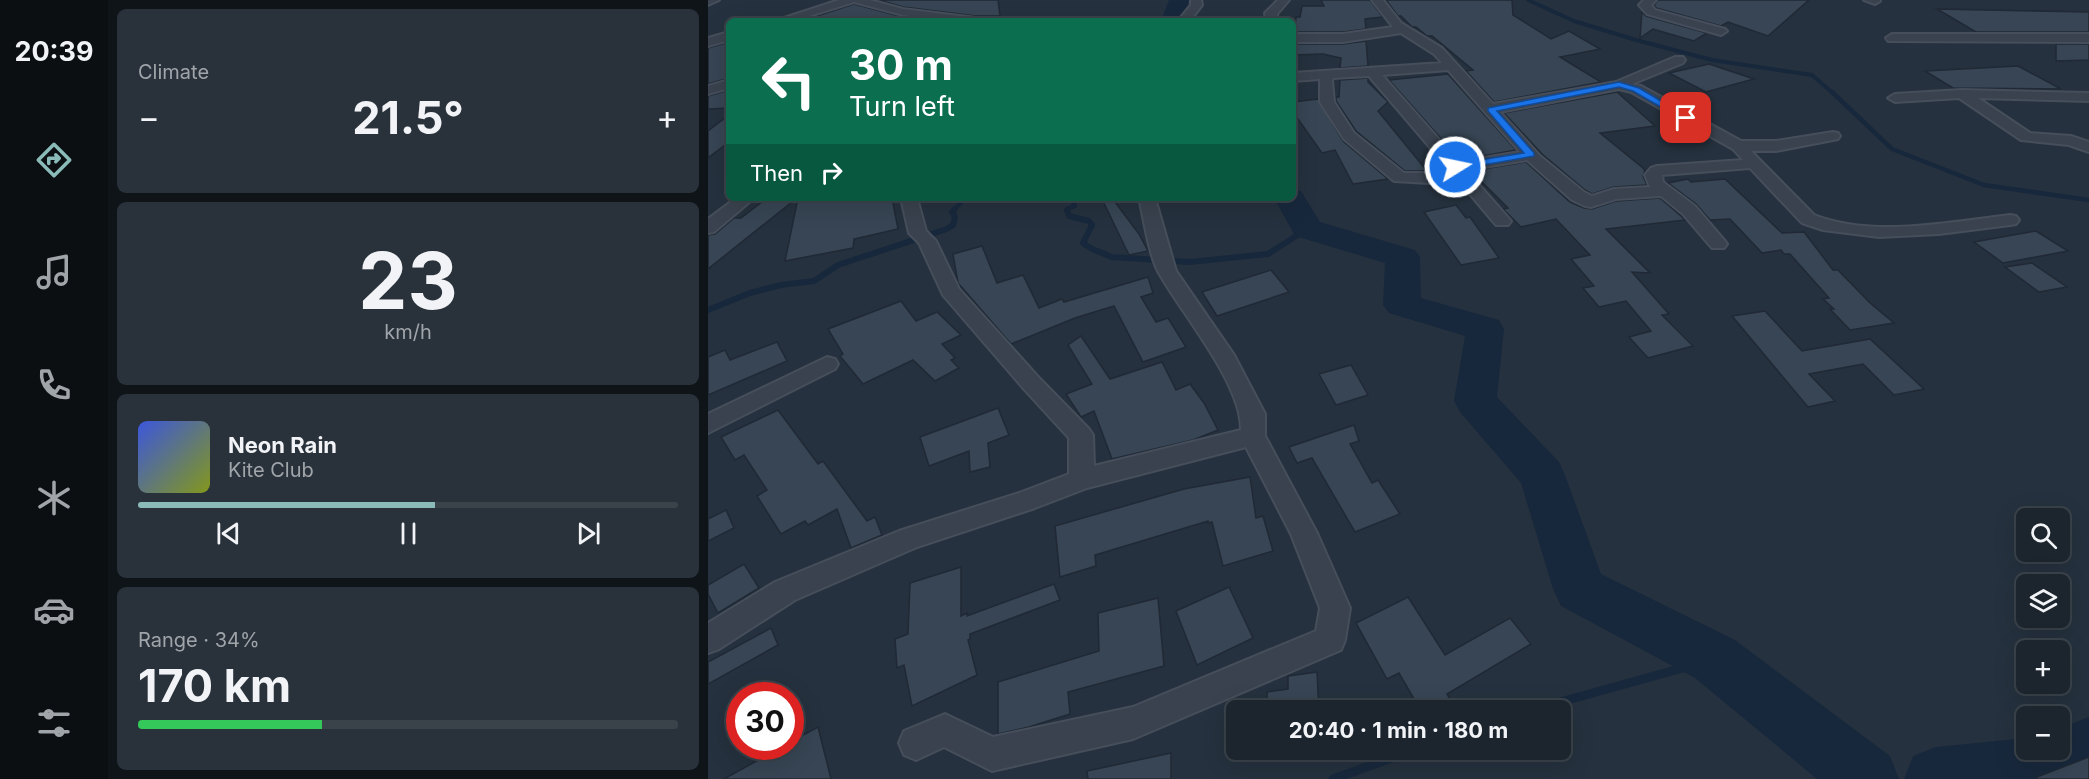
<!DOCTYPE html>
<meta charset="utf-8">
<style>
:root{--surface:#1c252e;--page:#29313a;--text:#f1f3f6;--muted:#a0a5aa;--line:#3a424a;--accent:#8bbbb9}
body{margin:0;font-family:Inter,sans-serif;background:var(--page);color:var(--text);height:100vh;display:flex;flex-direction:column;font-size:22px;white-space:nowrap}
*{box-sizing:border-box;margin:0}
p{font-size:20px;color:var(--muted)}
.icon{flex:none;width:33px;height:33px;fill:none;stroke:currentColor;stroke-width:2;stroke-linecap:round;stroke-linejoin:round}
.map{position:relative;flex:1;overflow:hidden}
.sheet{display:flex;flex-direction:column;gap:9px;padding:9px;background:#0f1419;width:600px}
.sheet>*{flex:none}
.banner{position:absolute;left:18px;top:18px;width:570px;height:183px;border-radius:9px;box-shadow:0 6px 24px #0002,0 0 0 2px var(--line);background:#0b6e4f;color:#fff;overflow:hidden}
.fabs{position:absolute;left:1308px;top:508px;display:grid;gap:12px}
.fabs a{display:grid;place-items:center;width:54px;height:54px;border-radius:9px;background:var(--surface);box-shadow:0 6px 24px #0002,0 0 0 2px var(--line);font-size:30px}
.speed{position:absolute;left:18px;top:682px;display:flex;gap:12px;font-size:30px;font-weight:700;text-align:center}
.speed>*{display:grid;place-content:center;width:78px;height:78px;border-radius:50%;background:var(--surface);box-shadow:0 6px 24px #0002,0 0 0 2px var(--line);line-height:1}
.speed .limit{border:9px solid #d22;background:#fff;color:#111}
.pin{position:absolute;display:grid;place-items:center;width:51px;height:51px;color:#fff;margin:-26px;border-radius:12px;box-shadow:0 3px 9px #0006}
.me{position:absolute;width:66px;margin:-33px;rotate:80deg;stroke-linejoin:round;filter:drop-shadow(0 0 4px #0008)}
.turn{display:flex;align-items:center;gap:21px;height:126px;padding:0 24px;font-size:27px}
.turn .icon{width:78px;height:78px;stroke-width:2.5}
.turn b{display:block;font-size:42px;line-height:51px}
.then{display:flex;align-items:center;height:57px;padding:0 24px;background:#0003;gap:12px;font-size:22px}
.big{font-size:45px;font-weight:700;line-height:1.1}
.sheet .tile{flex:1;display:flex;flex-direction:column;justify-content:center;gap:9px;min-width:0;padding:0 21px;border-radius:9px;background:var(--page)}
.sheet .dial{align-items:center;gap:0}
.dial b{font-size:78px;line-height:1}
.song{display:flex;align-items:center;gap:18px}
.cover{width:72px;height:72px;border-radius:9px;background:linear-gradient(135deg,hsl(230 70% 55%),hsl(70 70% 35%))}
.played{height:6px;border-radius:3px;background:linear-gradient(90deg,var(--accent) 55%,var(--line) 55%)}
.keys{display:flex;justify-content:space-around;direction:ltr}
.heat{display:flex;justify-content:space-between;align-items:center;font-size:33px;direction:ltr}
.charge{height:9px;border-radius:4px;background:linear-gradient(90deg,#34c759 34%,var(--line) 0)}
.trip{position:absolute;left:518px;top:700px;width:345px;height:60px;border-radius:9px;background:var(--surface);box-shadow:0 6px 24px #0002,0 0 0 2px var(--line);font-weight:700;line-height:60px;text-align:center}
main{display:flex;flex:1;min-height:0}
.menu{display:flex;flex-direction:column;width:108px;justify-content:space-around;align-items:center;background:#0b0f12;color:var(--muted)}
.menu .icon{width:42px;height:42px}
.menu .active{color:var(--accent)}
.menu b{font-size:27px;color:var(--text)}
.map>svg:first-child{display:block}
</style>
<main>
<nav class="menu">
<b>20:39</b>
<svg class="icon active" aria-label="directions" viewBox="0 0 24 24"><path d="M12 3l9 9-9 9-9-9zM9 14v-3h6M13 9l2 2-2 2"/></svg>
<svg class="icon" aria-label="music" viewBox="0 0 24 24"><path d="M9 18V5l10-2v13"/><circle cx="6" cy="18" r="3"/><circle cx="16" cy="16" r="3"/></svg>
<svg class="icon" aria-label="phone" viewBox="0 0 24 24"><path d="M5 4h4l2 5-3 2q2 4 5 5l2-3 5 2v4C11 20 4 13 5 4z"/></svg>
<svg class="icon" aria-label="climate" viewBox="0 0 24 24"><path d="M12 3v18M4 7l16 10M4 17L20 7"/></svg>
<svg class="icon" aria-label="car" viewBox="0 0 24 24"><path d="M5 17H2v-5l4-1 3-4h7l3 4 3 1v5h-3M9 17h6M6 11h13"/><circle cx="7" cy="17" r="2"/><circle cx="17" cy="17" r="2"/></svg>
<svg class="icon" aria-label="filters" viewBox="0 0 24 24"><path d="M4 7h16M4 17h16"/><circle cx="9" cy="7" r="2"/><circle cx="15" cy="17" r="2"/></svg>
</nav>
<section class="sheet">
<div class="tile"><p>Climate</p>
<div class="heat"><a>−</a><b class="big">21.5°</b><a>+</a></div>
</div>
<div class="tile dial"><b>23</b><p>km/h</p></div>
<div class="tile">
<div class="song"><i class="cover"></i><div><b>Neon Rain</b><p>Kite Club</p></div></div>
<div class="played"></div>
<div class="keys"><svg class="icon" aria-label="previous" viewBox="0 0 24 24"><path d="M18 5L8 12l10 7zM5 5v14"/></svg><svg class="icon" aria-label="pause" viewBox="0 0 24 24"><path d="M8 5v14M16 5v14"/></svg><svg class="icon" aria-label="next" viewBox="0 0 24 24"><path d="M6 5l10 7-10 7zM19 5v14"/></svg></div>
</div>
<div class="tile"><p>Range · 34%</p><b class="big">170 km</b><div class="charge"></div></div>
</section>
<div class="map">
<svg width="1381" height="779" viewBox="0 0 1381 779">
<rect width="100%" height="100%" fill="#25313e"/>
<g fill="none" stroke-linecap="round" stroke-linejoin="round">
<polyline stroke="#18283c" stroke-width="4" points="820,0 866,21 928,40 1004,60 1104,75 1126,94"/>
<g stroke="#18283c" stroke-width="4.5">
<polyline points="1124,92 1184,149 1276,185 1381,200"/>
<polyline points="245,211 257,198"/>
<polyline points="360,211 359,209 367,206 365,202 367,198"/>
</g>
<g stroke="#18283c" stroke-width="6">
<path d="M359,210L361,216L381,221L384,225L375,243C387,253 391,250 403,257L482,262L560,254L599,229"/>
<polyline points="0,310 42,293 73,285 106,281 130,265 239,229 245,225 247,217 244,212 246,210"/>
</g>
<g stroke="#18283c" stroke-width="9">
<polyline points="820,711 1007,659"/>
<polyline points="625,779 706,750"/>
</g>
<g fill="#18283c" fill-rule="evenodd">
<polygon points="461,0 481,0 475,21 453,21"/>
<polygon points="585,189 593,191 612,222 707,250 712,257 713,298 791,320 796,329 789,397 851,462 857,475 893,574 1027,640 1182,756 1191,779 1109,779 987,678 853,606 845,589 813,483 752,412 746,401 757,336 681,313 675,305 677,263 587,236 566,198 585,198"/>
<polygon points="1381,717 1381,779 1196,779 1205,756 1228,747 1318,738 1318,750 1352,750 1352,728"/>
</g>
</g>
<g fill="#374554" stroke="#202935" stroke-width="1.5">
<polygon points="171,0 290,0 292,16 268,16 195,7"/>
<polygon points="613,0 662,0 675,17 657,19 658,29 635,32 587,32 588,17 592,17 594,6 616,6"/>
<polygon points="678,0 804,0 805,15 843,39 861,31 892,49 852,57 893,82 786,102 758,71 765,70 724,36 719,36 708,27 704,27 693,16 690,16"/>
<polygon points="950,0 1101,0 1060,36 1020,22 1013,26 948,8 946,5"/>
<polygon points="146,4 195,17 223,21 93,21"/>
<polygon points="1229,9 1381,12 1381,32 1268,32"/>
<polygon points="934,12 938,16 999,33 986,41 945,29 932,38"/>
<polygon points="658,41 660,66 632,68 633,58 615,54 585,55 586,44 635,44"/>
<polygon points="21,42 21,78 0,84 0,48"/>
<polygon points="1348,44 1381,44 1381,60 1348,61"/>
<polygon points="1001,64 1046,79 998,92 961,73"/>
<polygon points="1310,66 1353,89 1245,88 1217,71"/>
<polygon points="740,74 808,150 752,160 681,80"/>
<polygon points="660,78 660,82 680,102 670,111 719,171 697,171 648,131 628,101 628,97 631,97 632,80"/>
<polygon points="21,90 21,108 0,109 0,96"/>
<polygon points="909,92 947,126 892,133 935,168 937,171 935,176 939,185 906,187 884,194 877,190 834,154 796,113"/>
<polygon points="610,99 635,141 680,179 645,184 627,150 614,153 585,112 585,102"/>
<polygon points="21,115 21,142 0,158 0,131"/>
<polygon points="818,162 862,202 876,208 884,209 908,201 952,198 973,216 977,220 898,229 942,273 924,272 961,314 954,315 985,346 940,358 921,337 943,331 918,301 891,307 875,288 886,286 863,259 882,255 848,219 813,227 795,209 800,208 763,171"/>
<polygon points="980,179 983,182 1017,179 1074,233 1096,232 1125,270 1130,270 1162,303 1186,323 1142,330 1122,309 1126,309 1115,299 1121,298 1082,254 1076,254 1073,250 1054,253 1022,219 1002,220 988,204 960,183"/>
<polygon points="59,198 89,198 0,269 0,235 7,234 26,218 33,218"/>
<polygon points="90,198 184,198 190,229 146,239 145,248 77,261"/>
<polygon points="396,198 404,198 431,234 440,251 421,255 394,199"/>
<polygon points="748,205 758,218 762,217 791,258 753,265 716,212"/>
<polygon points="1328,231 1360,251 1295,263 1266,242"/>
<polygon points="274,246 289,283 315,275 331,308 354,299 356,302 440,277 445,293 433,297 448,322 460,318 478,347 435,362 406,306 367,318 303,344 250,283 245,254"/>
<polygon points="1324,263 1359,287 1331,292 1297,267"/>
<polygon points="563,270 581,292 509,316 494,292"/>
<polygon points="193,301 208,321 229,312 253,335 234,344 247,358 243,360 251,368 227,381 205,360 155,384 132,356 135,354 120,329"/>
<polygon points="1057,311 1094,351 1162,339 1216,389 1186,395 1155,364 1101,374 1127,401 1100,407 1024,316"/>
<polygon points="373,336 402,379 454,362 468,390 482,384 496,403 510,430 485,440 404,459 386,411 373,417 358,394 384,384 360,345"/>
<polygon points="69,342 79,361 0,395 0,357 17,350 22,360"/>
<polygon points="643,365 660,395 628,405 611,374"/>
<polygon points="290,408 301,435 280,443 282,467 262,472 261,451 221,466 212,437"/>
<polygon points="70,410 110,464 115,461 159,521 167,517 174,535 143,548 129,509 100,525 97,521 73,534 49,496 59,490 36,455 27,460 13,437"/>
<polygon points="646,425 651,441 642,444 664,483 670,480 692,514 647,532 604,458 589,463 581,447"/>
<polygon points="542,477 548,518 555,516 565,551 515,566 504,522 500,523 500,521 387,555 388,566 352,577 347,526 476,489"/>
<polygon points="18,510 26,528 0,541 0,519"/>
<polygon points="36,564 51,588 10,613 0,594 0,585"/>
<polygon points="253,567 253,616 259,613 259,616 346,584 352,600 262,634 262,639 260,640 269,675 204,706 196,665 189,668 187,639 200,634 202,583"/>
<polygon points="521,587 545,638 489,665 468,611"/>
<polygon points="700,597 737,655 802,618 823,644 739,694 749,711 713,711 691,673 679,679 648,623"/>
<polygon points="450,598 456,666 360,692 362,714 321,727 290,734 290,682 391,651 390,613"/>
<polygon points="63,628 70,645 0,684 0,662"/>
<polygon points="609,672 611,711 559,711 559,692 580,689 580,676"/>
<polygon points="110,727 123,779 16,779 74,747 82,747 82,742"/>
<polygon points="463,753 463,779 380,779 379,771"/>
<polygon points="1381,757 1381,779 1329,779 1329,777"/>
</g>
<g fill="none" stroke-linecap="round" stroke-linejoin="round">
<defs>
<g id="minor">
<polygon points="0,0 11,0 0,5"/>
<polygon points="131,0 162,0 195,9 268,18 323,18 329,21 240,21 195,15 146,2 85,21 67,21"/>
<polygon points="483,0 493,0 494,5 482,21 470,21 483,5"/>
<polygon points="570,0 581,0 569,14 570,21 558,21 557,13"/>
<path d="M664,0H675L693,23L734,48L785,104L908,82L967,57H975L977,60L975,63L924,84L933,86L1033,141H1068L1125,132L1130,133L1132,136L1130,139L1125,140L1068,151H1043L1106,215C1164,238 1242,222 1302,215L1308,216L1311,220L1308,224L1302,225L1231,234L1171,237L1115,230L1094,223L1042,168L954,175L955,182L987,206L1016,240L1019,244L1016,248H1004L975,214L953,196L908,199L883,207L877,206L864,200L819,160L758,170L803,221L800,225H788L745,174L721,183L686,181L636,139L612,102V79L585,81V73L734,63L726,54L693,33L635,42H585V34H635L685,27ZM740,70L812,152L751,162L674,75ZM661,76L737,165L719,173H696L646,133L626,102L624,81L625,78ZM911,89L923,92L1025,149L1035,160L949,166L943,168L937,175L942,187L906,189L884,196L876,192L832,156L792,112Z"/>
<polygon points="936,0 948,0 943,5 947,10 1017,29 1019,31 1013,35 939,14 931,5"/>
<polygon points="1156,0 1172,0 1172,1 1167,4"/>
<polygon points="21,32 21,40 0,46 0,38"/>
<polygon points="1184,34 1381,34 1381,42 1180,41 1178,38"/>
<polygon points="21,80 21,88 0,94 0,86"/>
<polygon points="1254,90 1381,93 1381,101 1270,98 1322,133 1363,136 1381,142 1381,152 1361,145 1313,140 1251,98 1187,102 1180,98 1187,94"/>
<polygon points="28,198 46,198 6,232 0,233 0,219"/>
<path d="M193,198H209L218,231L228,241L251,289L332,379L381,429L385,435L386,466L533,430C534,384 474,314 451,273C441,256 436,218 431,198H447L468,271L526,355L557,414V436L609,533L642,608L637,640L633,650L425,739L284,771L236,747L208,760L196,755L191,743L196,731L237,714L285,737L425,707L608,631L612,608L583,534L538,447L379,488L327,508L209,547L87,600L11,649L0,653V623L67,582L191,531L311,493L361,474V438L316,389L235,295L211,243L201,233Z"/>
<polygon points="119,357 127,359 130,364 127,369 0,433 0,414"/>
</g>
</defs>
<use href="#minor" stroke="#454e5a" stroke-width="4"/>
<use href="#minor" fill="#39424e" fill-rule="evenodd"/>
</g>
<polygon fill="#1a73e8" stroke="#114b97" stroke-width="1.5" points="911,82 931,88 982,118 975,120 925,91 911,87 789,111 826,153 826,156 747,170 743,167 747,164 816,153 780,111 780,108"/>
</svg>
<div class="fabs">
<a><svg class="icon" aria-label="search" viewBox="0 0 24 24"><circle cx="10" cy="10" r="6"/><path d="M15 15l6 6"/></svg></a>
<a><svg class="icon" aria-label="layers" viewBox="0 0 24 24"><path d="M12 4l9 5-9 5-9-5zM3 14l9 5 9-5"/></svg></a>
<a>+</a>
<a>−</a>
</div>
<div class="speed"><div class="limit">30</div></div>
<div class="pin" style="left:978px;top:118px;background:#d93025"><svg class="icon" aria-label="arrive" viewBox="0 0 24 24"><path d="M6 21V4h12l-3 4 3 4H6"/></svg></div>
<svg class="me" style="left:747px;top:167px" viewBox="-20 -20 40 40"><circle r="17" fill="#1a73e8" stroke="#fff" stroke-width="3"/><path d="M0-11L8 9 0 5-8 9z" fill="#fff"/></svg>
<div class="trip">20:40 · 1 min · 180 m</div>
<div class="banner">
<div class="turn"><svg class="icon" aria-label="left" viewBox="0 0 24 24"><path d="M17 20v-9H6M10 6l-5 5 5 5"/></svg><div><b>30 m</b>Turn left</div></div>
<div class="then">Then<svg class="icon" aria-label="right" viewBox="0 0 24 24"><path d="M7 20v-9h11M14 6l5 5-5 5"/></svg></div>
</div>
</div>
</main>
